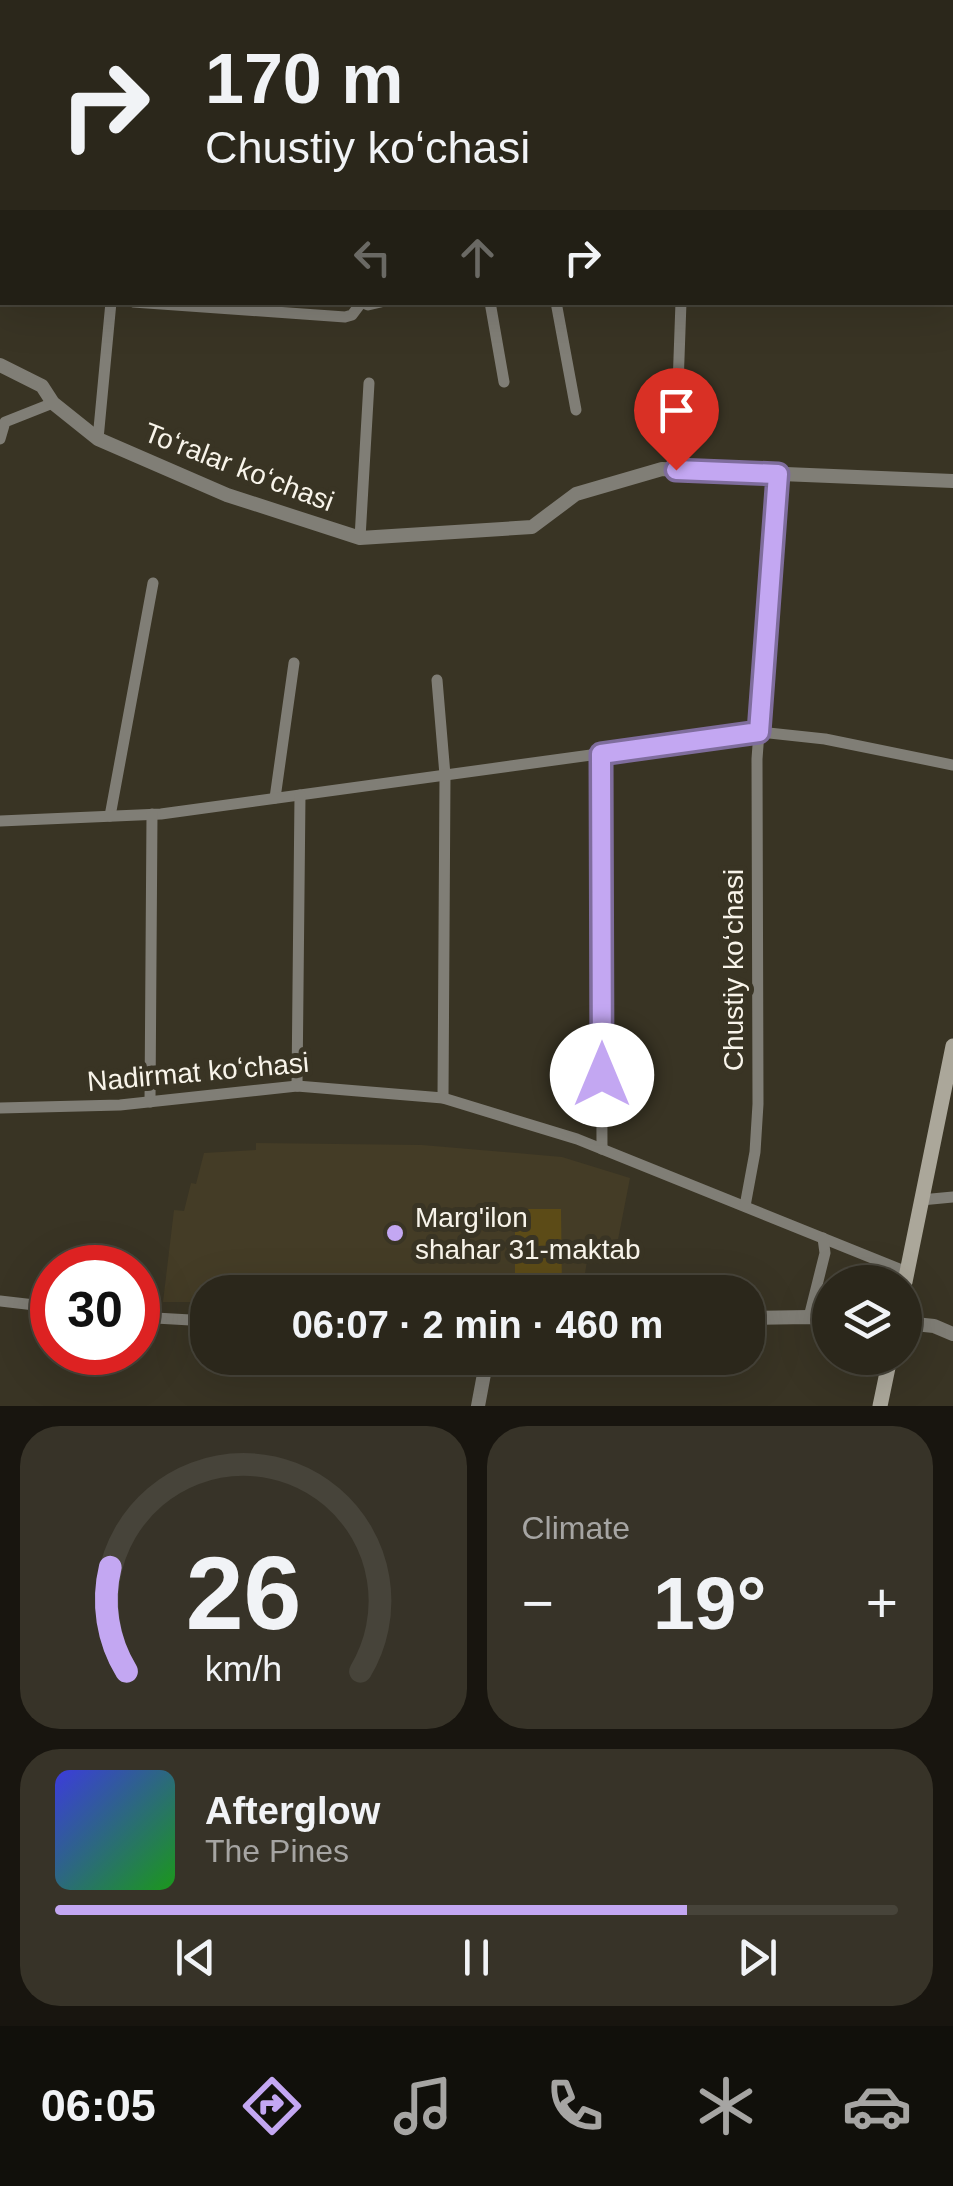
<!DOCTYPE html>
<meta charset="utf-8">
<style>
:root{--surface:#2b271b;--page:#373328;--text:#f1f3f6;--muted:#a6a5a3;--line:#47443a;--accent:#c3a7f2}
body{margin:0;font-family:Helvetica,sans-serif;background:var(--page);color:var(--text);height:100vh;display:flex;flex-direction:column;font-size:38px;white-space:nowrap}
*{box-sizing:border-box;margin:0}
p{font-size:32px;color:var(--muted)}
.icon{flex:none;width:55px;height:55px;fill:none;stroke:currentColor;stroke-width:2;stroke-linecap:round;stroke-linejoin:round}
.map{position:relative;height:1406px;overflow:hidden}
.drawer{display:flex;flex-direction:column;gap:20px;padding:20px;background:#18150f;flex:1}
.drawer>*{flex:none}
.top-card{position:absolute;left:0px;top:0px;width:955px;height:305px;box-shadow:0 10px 40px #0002,0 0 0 2px var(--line);background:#2b271b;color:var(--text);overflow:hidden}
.controls{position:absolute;left:812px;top:1265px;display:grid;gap:20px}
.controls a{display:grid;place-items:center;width:110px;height:110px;border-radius:50%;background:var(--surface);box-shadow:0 10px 40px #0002,0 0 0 2px var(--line);font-size:50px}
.speed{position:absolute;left:30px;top:1245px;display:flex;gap:20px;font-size:50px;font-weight:700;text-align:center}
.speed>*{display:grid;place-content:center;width:130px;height:130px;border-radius:50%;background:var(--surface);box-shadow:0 10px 40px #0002,0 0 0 2px var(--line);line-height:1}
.speed .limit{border:15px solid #d22;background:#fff;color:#111}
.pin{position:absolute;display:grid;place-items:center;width:85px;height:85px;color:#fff;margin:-102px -42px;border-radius:50% 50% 50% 0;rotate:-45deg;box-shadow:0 0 10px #0007}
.pin .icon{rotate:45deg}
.me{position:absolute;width:110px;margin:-55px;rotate:0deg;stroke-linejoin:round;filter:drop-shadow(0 0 8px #0008)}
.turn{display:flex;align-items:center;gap:35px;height:210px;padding:0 40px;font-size:45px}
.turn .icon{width:130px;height:130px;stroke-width:2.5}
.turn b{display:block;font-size:70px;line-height:85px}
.lanes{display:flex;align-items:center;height:95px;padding:0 40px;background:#0003;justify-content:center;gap:50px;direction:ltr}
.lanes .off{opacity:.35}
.big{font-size:75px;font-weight:800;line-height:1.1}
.drawer .widget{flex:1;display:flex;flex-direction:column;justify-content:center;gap:15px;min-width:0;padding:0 35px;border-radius:40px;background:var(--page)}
.drawer .dial{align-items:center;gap:0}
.dial svg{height:260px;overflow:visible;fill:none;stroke:var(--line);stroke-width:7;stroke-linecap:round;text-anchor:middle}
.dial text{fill:var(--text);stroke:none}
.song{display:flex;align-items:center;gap:30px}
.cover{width:120px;height:120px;border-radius:15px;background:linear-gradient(135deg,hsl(240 70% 55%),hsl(120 70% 35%))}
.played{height:10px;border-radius:5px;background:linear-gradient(90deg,var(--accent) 75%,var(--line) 75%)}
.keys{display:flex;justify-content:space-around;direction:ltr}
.heat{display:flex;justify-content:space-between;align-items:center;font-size:55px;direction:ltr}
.drawer .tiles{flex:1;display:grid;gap:20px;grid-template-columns:1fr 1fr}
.widget:last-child{grid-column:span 2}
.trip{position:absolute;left:190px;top:1275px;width:575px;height:100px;border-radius:40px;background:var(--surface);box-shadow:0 10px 40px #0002,0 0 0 2px var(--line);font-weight:800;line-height:100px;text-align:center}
.menu{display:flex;height:160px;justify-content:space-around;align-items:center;background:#11100b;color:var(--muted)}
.menu .icon{width:70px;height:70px}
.menu .active{color:var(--accent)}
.menu b{font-size:45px;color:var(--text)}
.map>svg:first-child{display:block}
</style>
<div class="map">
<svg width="953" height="1406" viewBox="0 0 953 1406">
<rect width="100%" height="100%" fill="#393424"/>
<polygon fill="#443c26" points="256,1143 422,1145 562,1157 630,1178 615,1255 588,1255 582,1292 208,1292 207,1302 163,1302 174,1210 184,1211 191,1183 196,1184 204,1153 256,1150"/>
<polygon fill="#5c4b17" points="515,1209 561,1209 562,1291 515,1291"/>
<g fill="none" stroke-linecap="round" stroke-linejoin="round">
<g stroke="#807e76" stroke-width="11">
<polyline points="134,0 134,2"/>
<polyline points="305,0 305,2"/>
<polyline points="431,0 431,2"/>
<polyline points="579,0 579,2"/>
<polyline points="614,2 626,0"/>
<polyline points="0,116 2,116"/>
<polyline points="133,302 345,317 352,315 361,303"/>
<polyline points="361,302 368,305 381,302"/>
<polyline points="490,302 504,382"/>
<polyline points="556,302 576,410"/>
<polyline points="0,439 5,422 53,403"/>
<polyline points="98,439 111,302"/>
<polyline points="675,470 681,302"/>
<polyline points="360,538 369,383"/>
<polyline points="437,680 445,775 443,1098"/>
<polyline points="601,754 602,1149"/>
<polyline points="275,798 294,663"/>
<polyline points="110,816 153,583"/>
<polyline points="0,821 161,814 759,732 825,739 953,765"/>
<polyline points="297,1086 300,795"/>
<polyline points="150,1102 152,814"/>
<polyline points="0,1108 120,1105 297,1086 443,1098 577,1139 907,1272"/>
<polyline points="921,1200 953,1197"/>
<polyline points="745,1206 755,1152 758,1104 757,759 778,474"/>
<polyline points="0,1301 52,1307"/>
<polyline points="138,1317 208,1321"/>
<polyline points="809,1317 825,1253 823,1238"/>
</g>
<g stroke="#807e76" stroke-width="14">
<polyline points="0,365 42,386 53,403 98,439 227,495 360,538 532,527 576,494 662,469 953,481"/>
<polyline points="748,1318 809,1317 830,1320"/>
<polyline points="905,1323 934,1326 953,1334"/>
<polyline points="478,1406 487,1358"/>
</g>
<g stroke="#aba79a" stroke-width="15">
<polyline points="905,1282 953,1046"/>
<polyline points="880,1406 890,1358"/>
</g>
</g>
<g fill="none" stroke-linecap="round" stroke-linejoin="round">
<defs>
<polyline id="route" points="602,1075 601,754 759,732 778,474 676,470"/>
</defs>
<use href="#route" stroke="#7f6d9d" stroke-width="25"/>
<use href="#route" stroke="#c3a7f2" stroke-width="18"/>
</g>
<circle fill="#c3a7f2" stroke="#393424" stroke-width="4" cx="395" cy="1233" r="10"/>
<g text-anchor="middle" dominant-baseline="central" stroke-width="10" stroke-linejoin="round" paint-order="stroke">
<g font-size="28" fill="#f8f4ea" stroke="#393424">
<text transform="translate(239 467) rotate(21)">Toʻralar koʻchasi</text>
<text transform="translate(733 970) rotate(-90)">Chustiy koʻchasi</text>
<text transform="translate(198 1072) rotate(-5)">Nadirmat koʻchasi</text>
</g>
<g font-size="28" fill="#f8f4ea" stroke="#393424" text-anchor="start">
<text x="415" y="1217">Marg'ilon<tspan x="415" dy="32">shahar 31-maktab</tspan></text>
</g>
</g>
</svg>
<div class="controls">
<a><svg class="icon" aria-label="layers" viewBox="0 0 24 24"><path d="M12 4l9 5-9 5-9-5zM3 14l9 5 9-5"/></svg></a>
</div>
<div class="speed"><div class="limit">30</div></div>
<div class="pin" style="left:676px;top:470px;background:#d93025"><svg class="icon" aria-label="arrive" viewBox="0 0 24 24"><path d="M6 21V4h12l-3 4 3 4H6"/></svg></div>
<svg class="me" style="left:602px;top:1075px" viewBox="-20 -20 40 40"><circle r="19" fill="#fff"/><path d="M0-13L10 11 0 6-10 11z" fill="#c3a7f2"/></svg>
<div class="trip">06:07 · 2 min · 460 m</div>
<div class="top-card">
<div class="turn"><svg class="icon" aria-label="right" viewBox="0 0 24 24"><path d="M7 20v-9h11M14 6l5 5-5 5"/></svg><div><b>170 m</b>Chustiy koʻchasi</div></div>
<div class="lanes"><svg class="icon off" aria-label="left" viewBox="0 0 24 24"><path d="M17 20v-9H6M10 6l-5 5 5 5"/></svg><svg class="icon off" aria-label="ahead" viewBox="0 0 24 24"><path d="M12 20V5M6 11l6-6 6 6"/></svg><svg class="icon" aria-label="right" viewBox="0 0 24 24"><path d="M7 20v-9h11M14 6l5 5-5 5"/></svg></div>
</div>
</div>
<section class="drawer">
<div class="tiles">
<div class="widget dial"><svg viewBox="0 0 100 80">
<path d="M14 69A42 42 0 1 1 86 69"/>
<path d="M14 69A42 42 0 0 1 9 37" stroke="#c3a7f2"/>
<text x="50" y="56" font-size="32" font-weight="700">26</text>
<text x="50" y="72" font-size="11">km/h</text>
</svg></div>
<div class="widget"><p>Climate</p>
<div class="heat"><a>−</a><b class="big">19°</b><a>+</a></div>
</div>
<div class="widget">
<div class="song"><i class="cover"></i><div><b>Afterglow</b><p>The Pines</p></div></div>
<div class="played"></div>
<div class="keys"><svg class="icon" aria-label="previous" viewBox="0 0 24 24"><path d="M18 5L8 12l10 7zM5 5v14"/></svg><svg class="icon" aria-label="pause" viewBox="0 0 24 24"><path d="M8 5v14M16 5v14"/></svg><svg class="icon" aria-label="next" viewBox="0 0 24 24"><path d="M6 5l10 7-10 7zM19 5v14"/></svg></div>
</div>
</div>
</section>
<nav class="menu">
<b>06:05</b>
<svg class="icon active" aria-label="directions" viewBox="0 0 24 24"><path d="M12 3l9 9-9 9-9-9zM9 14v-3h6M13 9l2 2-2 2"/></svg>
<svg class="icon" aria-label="music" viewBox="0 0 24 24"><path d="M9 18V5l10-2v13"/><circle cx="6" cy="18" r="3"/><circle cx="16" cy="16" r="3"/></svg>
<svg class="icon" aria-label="phone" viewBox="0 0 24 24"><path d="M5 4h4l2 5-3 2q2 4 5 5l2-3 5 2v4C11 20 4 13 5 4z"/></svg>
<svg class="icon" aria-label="climate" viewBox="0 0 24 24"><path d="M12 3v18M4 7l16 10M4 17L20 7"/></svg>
<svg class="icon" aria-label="car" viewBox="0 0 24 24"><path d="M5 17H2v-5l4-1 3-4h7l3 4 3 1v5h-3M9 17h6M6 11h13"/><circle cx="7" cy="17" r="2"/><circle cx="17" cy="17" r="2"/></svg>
</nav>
